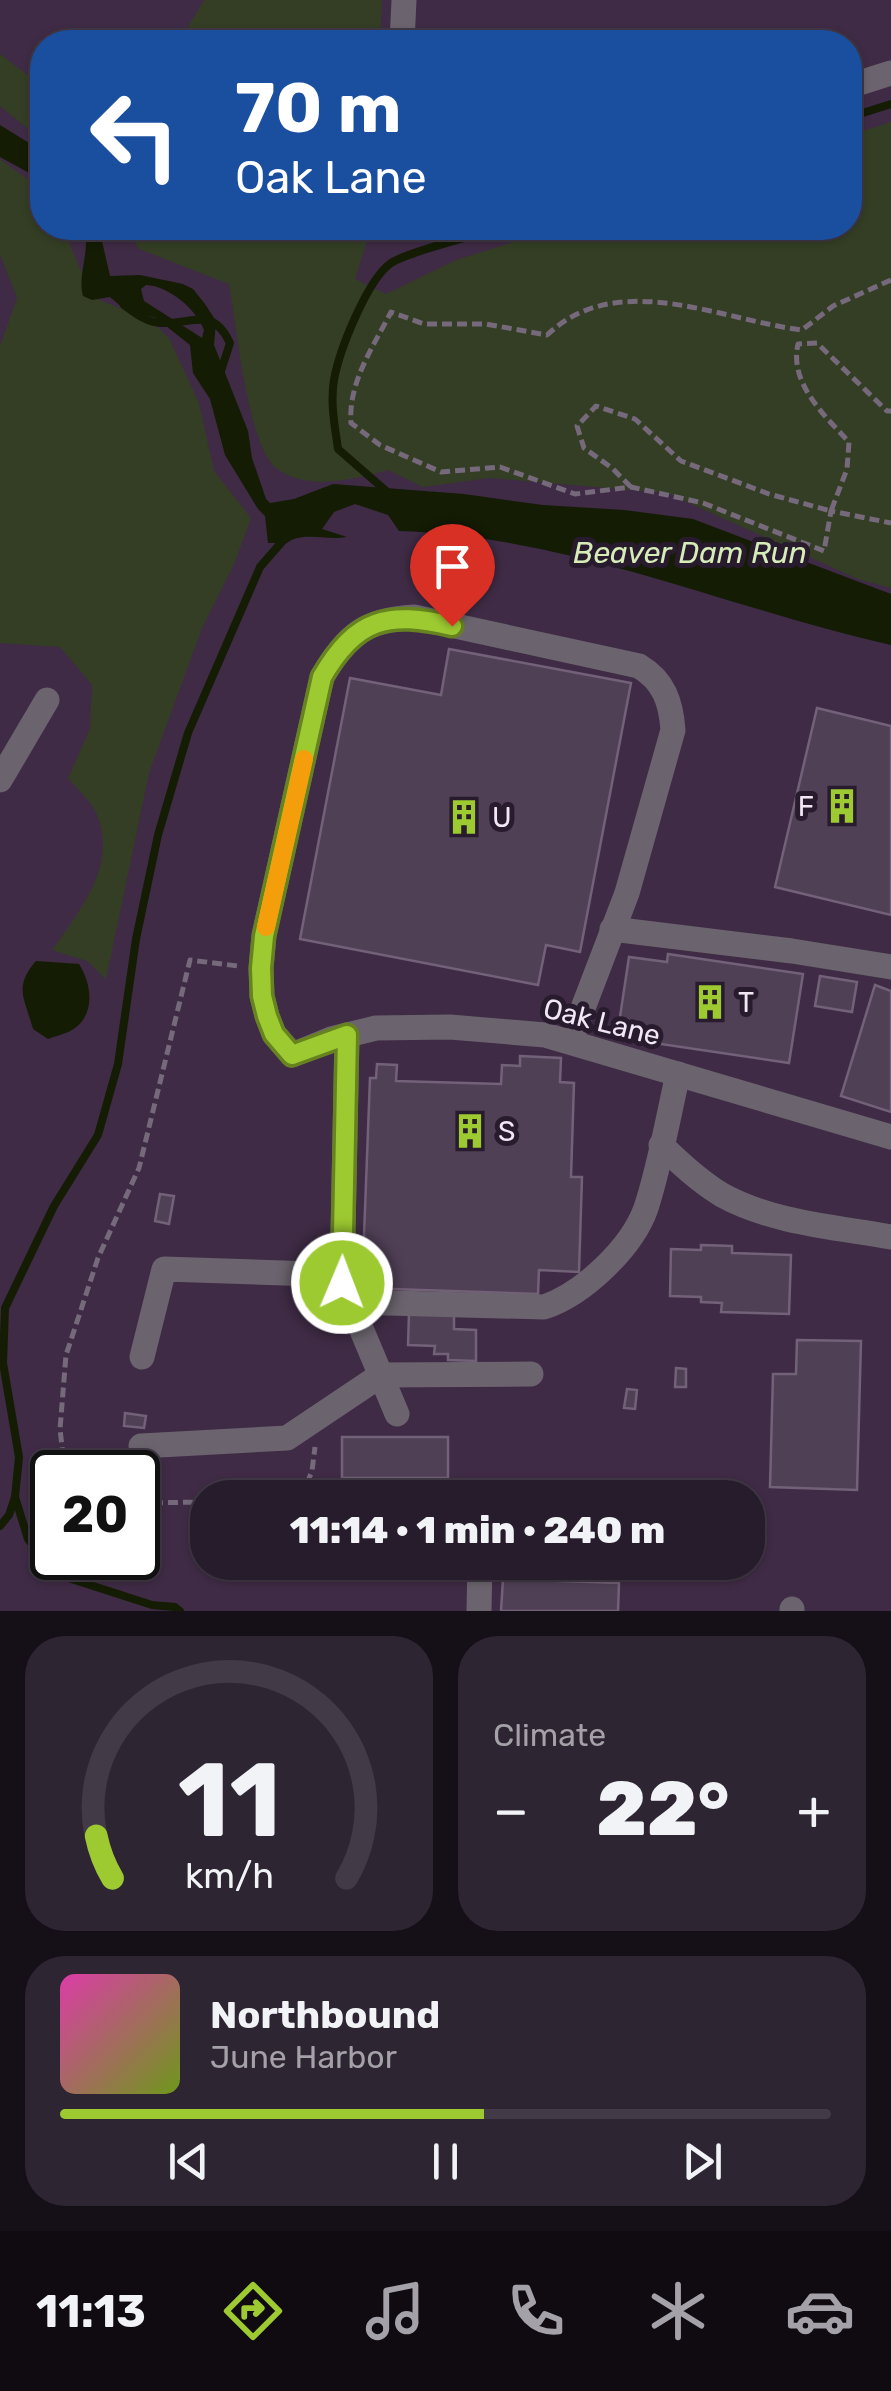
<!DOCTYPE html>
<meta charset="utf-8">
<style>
:root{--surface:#261c2b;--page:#2e2533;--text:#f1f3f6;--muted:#a4a1a9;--line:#423a47;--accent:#9dca31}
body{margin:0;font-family:Rubik,sans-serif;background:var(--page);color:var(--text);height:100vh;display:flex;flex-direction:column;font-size:38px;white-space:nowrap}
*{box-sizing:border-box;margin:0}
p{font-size:32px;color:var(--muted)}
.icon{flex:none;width:55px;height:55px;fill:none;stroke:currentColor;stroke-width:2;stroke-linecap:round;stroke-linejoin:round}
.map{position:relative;height:1611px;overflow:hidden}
.side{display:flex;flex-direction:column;gap:25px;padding:25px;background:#150f18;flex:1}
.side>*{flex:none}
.top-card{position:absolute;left:30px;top:30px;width:832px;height:210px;border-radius:40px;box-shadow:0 2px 8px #0004,0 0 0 2px var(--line);background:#1a4fa0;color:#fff;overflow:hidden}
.speed{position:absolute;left:30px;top:1450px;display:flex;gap:20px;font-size:50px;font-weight:700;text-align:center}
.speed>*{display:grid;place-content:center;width:130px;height:130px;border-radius:50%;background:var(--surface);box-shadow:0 2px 8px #0004,0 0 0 2px var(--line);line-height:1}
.speed .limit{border:5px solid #111;border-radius:15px;background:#fff;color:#111}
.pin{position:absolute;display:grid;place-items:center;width:85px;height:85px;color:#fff;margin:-102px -42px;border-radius:50% 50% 50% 0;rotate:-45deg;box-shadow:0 0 10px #0007}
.pin .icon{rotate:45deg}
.me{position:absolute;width:110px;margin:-55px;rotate:1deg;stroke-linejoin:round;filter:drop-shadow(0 0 8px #0008)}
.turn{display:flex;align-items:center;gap:35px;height:210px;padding:0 40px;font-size:45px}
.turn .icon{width:130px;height:130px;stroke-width:2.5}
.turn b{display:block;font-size:70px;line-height:85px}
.big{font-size:75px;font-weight:800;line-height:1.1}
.side .widget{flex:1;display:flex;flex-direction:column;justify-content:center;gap:15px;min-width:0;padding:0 35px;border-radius:40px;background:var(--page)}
.side .dial{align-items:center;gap:0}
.dial svg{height:260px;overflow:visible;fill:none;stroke:var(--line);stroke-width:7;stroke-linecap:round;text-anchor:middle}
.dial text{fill:var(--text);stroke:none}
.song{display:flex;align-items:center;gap:30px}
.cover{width:120px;height:120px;border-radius:15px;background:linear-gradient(135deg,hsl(320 70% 55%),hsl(80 70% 35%))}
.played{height:10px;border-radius:5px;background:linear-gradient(90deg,var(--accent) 55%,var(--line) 55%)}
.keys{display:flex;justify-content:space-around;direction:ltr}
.heat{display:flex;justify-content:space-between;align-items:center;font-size:55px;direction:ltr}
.side .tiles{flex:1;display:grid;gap:25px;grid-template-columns:1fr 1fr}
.widget:last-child{grid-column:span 2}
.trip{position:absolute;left:190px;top:1480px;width:575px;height:100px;border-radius:40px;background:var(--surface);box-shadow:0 2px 8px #0004,0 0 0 2px var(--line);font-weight:800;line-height:100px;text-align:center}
.dock{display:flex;height:160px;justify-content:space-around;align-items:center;background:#0f0b11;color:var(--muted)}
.dock .icon{width:70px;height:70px}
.dock .selected{color:var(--accent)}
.dock b{font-size:45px;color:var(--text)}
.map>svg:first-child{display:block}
</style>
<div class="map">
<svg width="891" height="1611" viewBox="0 0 891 1611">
<rect width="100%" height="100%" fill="#332539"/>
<path fill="#3f2b45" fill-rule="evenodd" d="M0,0H891V1611H0ZM42,42H850V228H42ZM52,1472H138V1558H52ZM208,1498H748V1562H208Z"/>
<g fill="#343e24">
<polygon points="204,0 382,0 380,42 179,42"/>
<polygon points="0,54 42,86 42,140 0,106"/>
<path d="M891,122V588L858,579L667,493L489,478L423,487L388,470C355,479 307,492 276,468C248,446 236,323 229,284L139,249L125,228H371L355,279L386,294L456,260L558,228H850V135Z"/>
<path d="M0,159L42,190V228H63L92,297L150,320L169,338L199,403L214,471L251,518L235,562L202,628L149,773L106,979L87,961L52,950C79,912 118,865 97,815C92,802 77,789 68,778L90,729L92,685L60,647L0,643V346L17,298L0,254Z"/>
</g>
<g fill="#141c04" fill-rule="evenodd">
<polygon points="0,125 42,151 42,180 0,157"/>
<path d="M84,228H99L110,276L140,275L183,284L193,289L205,304L216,321L214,345L248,431L252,458L266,499L270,503L294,499L333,484L464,494L543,505L624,510L693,519L891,594V645C727,608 569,536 399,531L388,515L355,504L334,512L322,529L347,537C327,541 303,531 287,543H268L265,516L258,509L225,455L210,399L193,373L190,345L156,318L124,309L110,297L92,300L83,296C77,273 91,252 84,228ZM146,285C169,286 196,309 204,330L202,338L144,301L141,289Z"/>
<path d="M36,961L79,964C92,984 96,1016 72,1030C65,1034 55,1036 48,1039L33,1029C25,999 13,987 36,961Z"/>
</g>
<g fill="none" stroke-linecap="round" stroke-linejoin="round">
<g stroke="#141c04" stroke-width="8">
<polyline points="850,117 891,104"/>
<path d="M124,305C135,313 146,322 160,323C192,325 212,305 230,343L220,374"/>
<path d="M393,497L338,449C335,427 330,403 334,380C339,351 367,280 391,263C410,251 477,235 502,228"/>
<polyline points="15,1497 28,1539 53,1573 152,1605 175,1607 180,1611"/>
<polyline points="0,1526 9,1515 15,1497 19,1457 3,1363 5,1308 54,1206 98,1135 118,1064 136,939 158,835 188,733 260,567 287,536"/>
</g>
</g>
<g fill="#504056" stroke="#726178" stroke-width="2.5">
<polygon points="449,649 631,683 580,952 546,945 538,985 300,939 350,678 441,695"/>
<polygon points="817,708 891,726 891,915 775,887"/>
<polygon points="668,954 803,974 789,1063 654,1043 655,1036 618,1030 629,957 667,962"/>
<polygon points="820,976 857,982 852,1012 815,1006"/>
<polygon points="875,985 891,991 891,1112 841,1096"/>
<polygon points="520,1056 561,1058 560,1082 574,1083 571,1177 582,1177 579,1272 539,1270 538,1294 362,1288 370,1078 376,1078 377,1064 397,1065 396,1081 501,1084 502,1065 520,1066"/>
<polygon points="160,1194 174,1196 169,1224 155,1221"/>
<polygon points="701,1245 732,1246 732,1253 791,1255 789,1314 721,1312 722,1303 701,1302 701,1297 670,1296 671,1249 701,1250"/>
<polygon points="409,1313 454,1314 454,1329 476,1330 476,1361 448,1360 448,1354 434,1354 435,1346 408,1345"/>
<polygon points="797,1340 861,1341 857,1490 770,1487 773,1374 796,1374"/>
<polygon points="676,1368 686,1369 686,1387 675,1387"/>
<polygon points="627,1389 637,1390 635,1409 624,1408"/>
<polygon points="125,1413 146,1416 144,1428 124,1426"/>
<rect x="342" y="1437" width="106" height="41"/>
<polygon points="503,1579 619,1583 618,1611 501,1611"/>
</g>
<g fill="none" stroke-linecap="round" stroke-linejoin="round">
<g stroke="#75697b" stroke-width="5" stroke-dasharray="10 5" stroke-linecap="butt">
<path d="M891,280L833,306L802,330C720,320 618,268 547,335L486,324H424L391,312C373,347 348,383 351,423L380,445L441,472L500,467L575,494L631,487L703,503L824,551L831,511L891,523"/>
<path d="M631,487L612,468L584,448L577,426L596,406L635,419L681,461L769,494L831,511L847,469L849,442C824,415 789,383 798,344L817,343L887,411H891"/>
<polyline points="65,1472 60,1429 66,1355 98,1258 139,1168 190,960 238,966"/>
<polyline points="282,1498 305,1488 312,1471 315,1447"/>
<polyline points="138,1503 208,1502"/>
</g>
<g stroke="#6b646e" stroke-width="25">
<polyline points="402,42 404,0"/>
<polyline points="850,86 891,73"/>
<polyline points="0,780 47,700"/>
<polyline points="612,929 792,951 891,967"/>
<polyline points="347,1035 342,1283 397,1414"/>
<path d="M570,1042L627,893L673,730C671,702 664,681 639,666L414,617C365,620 347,634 322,677L264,935L261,968L262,996L267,1016L274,1034L292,1055L331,1039L376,1028L450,1027L545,1035L891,1137"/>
<path d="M661,1145C680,1163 699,1181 722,1195C773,1223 835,1227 891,1237"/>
<path d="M350,1302L544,1307C583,1294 632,1248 646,1208C660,1165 668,1118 678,1074"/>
<polyline points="142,1357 164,1269 342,1275"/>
<polyline points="141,1446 287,1438 381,1375 531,1374"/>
<polyline points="479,1611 480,1562"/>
<polyline points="792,1611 792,1609"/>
</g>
</g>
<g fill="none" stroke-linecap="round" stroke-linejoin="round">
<defs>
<path id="route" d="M342,1283L347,1035L292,1055L274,1034L267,1016L262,996L261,968L264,936L322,677C356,618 388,611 452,626"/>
</defs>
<use href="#route" stroke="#668320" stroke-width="25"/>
<use href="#route" stroke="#9dca31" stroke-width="18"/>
<polyline stroke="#f59e0b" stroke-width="18" points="266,927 304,759"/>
</g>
<defs>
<symbol id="building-bare" viewBox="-9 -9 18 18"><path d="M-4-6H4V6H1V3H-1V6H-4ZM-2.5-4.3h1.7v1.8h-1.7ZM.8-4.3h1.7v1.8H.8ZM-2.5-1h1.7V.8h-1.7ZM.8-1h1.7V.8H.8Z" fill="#9dca31" stroke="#291b2e" stroke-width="2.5" paint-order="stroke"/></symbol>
</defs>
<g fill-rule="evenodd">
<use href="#building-bare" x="817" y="781" width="50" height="50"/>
<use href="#building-bare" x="439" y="792" width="50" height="50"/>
<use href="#building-bare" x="685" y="977" width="50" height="50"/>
<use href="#building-bare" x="445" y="1106" width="50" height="50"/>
</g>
<g text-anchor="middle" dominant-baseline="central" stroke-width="10" stroke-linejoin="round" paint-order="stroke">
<g font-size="28" fill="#f1e7f5" stroke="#291b2e" text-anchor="start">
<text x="814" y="806" text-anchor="end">F</text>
<text x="492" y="817">U</text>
<text x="738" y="1002">T</text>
<text x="498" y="1131">S</text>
</g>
<g font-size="28" fill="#f1e7f5" stroke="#291b2e">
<text transform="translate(602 1022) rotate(14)">Oak Lane</text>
</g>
<g font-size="30" font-style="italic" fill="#d7edb7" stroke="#291b2e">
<text x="690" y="553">Beaver Dam Run</text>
</g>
</g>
</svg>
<div class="speed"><div class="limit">20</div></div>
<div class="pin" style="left:452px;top:626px;background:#d93025"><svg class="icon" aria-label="arrive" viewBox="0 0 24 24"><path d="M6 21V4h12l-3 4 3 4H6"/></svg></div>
<svg class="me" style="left:342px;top:1283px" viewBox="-20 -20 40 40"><circle r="17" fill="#9dca31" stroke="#fff" stroke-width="3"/><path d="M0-11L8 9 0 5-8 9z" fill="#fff"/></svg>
<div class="trip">11:14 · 1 min · 240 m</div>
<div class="top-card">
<div class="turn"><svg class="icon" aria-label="left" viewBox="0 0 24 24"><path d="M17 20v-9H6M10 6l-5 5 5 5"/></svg><div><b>70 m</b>Oak Lane</div></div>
</div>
</div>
<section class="side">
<div class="tiles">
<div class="widget dial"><svg viewBox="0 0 100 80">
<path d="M14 69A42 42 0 1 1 86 69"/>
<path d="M14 69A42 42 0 0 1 9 56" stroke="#9dca31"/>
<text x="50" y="56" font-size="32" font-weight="700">11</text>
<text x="50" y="72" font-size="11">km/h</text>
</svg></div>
<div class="widget"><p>Climate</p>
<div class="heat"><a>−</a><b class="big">22°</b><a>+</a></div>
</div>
<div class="widget">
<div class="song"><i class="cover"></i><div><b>Northbound</b><p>June Harbor</p></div></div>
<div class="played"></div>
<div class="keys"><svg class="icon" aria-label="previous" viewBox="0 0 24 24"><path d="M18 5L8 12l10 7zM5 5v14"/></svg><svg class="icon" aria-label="pause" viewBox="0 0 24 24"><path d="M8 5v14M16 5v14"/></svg><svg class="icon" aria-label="next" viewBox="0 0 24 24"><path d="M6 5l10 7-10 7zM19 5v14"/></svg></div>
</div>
</div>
</section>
<nav class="dock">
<b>11:13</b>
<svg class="icon selected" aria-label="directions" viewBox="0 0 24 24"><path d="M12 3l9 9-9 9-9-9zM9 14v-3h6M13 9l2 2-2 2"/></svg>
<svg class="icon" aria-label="music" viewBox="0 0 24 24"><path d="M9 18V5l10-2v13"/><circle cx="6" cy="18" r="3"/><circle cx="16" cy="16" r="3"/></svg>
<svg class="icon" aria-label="phone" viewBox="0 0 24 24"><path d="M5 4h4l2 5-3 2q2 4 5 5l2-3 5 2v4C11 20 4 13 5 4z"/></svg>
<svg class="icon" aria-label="climate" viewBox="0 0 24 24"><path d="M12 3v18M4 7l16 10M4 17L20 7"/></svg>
<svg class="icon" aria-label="car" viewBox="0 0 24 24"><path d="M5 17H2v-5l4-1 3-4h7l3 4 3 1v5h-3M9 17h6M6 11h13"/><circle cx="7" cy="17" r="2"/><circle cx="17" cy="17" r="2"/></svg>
</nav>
